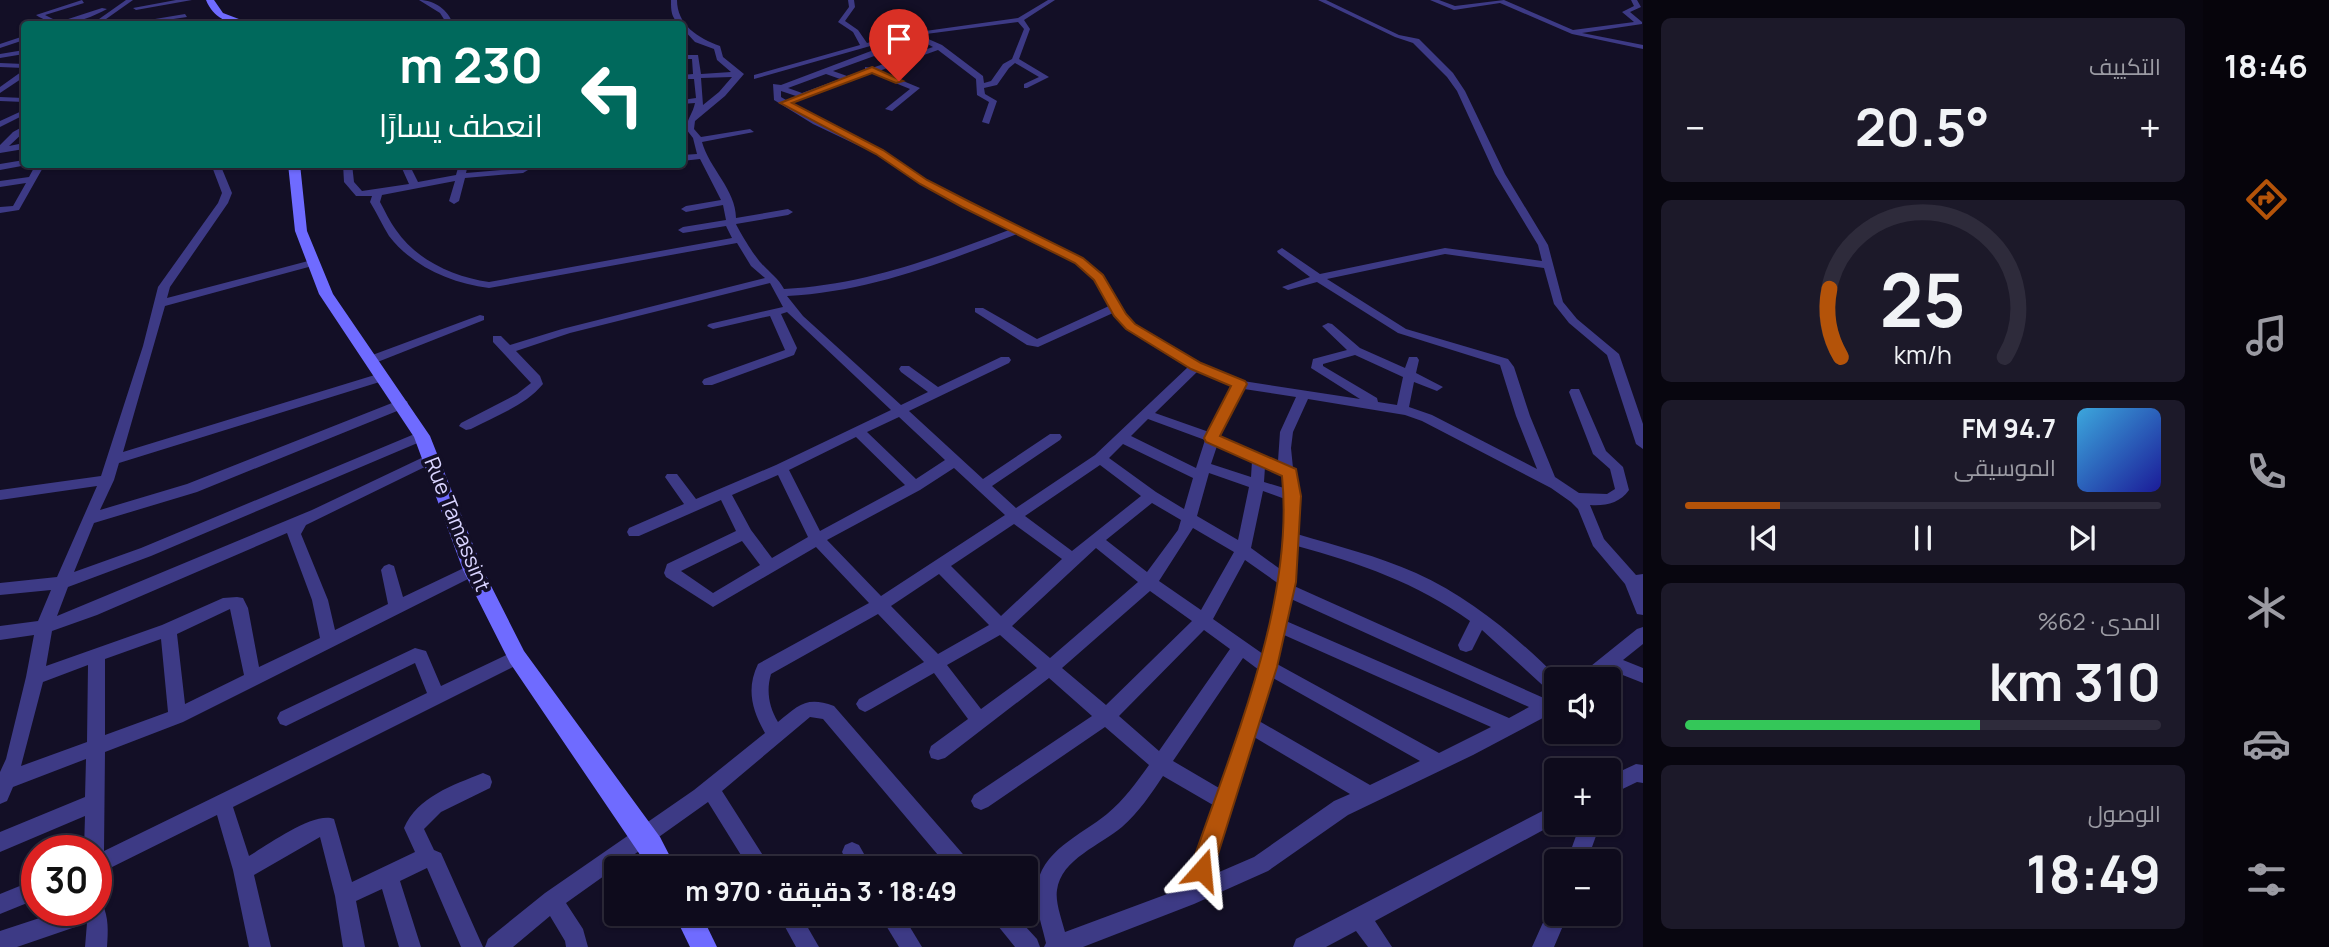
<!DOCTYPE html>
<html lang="ar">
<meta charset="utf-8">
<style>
:root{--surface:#0e0b1c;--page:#1c1929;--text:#f1f3f6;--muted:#9b9ba3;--line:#2e2b3b;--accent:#b45309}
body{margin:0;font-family:Manrope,Cairo,sans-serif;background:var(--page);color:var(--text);direction:rtl;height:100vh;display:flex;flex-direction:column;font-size:26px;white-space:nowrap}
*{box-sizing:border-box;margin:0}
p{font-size:23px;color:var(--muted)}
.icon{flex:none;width:38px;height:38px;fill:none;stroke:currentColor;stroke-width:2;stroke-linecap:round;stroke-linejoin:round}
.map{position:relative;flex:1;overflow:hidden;direction:ltr}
.drawer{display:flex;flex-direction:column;gap:18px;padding:18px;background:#08060f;width:560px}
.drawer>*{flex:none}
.banner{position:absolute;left:21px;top:21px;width:665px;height:147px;border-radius:7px;box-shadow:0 2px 5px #0004,0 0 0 2px var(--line);direction:rtl;background:#00695c;color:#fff;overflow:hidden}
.buttons{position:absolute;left:1544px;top:667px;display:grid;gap:14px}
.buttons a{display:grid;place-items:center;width:77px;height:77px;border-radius:7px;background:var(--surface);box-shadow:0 2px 5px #0004,0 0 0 2px var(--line);font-size:35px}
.speed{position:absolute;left:21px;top:835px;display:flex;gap:14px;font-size:35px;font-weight:700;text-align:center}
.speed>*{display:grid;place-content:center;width:91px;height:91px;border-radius:50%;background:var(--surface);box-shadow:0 2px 5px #0004,0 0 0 2px var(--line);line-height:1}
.speed .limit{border:10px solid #d22;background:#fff;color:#111}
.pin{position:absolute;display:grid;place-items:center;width:60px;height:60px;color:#fff;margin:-72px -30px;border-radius:50% 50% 50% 0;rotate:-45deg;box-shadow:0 0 7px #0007}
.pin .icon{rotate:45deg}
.me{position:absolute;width:77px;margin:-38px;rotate:18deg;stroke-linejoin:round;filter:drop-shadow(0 0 5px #0008)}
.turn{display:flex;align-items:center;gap:24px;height:147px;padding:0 28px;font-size:32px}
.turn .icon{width:91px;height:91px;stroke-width:2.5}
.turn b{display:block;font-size:49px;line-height:60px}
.big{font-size:52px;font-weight:700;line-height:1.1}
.drawer .tile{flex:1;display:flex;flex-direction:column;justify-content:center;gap:10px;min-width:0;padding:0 24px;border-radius:10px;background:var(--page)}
.drawer .dial{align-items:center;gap:0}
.dial svg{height:182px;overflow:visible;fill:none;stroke:var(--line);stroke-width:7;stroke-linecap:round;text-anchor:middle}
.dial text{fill:var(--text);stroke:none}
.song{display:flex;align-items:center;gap:21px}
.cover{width:84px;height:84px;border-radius:10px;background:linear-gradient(135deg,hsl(200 70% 55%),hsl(240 70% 35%))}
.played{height:7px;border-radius:4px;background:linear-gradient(90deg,var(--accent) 20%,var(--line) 20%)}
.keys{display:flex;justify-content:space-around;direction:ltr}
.heat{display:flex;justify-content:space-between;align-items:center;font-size:38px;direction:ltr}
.charge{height:10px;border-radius:5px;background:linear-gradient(90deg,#34c759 62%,var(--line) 0)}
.trip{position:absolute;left:604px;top:856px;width:434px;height:70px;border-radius:7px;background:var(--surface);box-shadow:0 2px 5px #0004,0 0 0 2px var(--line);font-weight:700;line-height:70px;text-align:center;direction:rtl}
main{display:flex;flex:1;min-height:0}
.tabs{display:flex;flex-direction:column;width:126px;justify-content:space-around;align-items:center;background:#06040b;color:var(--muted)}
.tabs .icon{width:49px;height:49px}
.tabs .active{color:var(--accent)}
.tabs b{font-size:32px;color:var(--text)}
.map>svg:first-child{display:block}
</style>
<main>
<nav class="tabs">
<b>18:46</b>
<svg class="icon active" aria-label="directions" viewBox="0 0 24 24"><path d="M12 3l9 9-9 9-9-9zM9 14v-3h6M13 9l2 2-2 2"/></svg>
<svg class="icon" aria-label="music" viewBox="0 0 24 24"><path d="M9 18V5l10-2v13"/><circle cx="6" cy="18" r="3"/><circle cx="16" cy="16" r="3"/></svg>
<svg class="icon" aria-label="phone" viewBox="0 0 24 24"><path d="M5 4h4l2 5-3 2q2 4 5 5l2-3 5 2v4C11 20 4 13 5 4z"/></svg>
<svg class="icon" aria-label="climate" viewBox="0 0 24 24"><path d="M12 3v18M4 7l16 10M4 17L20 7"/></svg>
<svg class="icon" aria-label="car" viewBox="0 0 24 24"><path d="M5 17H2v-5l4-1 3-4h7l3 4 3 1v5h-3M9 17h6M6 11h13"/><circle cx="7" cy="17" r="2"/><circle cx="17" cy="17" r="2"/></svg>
<svg class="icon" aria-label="filters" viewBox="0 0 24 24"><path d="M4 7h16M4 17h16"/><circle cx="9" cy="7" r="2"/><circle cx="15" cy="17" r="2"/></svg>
</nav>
<section class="drawer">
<div class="tile"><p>التكييف</p>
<div class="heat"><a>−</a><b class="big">20.5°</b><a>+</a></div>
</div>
<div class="tile dial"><svg viewBox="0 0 100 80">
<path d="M14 69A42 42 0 1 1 86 69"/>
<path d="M14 69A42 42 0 0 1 9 39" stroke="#b45309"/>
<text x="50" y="56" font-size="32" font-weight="700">25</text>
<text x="50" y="72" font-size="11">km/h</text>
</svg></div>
<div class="tile">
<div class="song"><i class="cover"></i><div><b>94.7 FM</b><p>الموسيقى</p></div></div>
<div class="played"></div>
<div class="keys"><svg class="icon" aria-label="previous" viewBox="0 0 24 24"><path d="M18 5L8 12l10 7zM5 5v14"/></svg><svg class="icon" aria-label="pause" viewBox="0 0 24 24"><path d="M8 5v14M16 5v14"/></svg><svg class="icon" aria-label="next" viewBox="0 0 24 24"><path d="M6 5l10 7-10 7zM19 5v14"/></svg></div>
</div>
<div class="tile"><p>المدى · 62%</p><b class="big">310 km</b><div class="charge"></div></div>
<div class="tile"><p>الوصول</p><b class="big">18:49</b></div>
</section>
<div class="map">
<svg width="1643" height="947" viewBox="0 0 1643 947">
<rect width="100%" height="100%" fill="#130f26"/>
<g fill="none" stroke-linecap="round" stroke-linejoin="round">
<g fill="#3d3a85" fill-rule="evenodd">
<path d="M82,0L84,3L45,15L59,22L102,8L107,9C85,21 58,30 36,15Z"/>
<polygon points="126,0 133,0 99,24 92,24"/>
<polygon points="176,0 192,0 136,10 133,8"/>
<path d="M419,0C435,0 448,10 453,24H447L440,13Z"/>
<path d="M671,0H677C677,25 698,38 720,46L723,57L744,74L725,96L695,121L694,129L701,137L750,129L754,132L702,142C709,168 736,190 736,218L788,209L793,212L788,215L736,224C739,231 755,257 761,263C770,273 778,278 784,289C864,285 935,258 1009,230L921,184L876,154L813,124L774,100L773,84L781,85L871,51L919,38V35H911V33L1018,18L1048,0H1055L1024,20L1030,29L1019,59L1049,77L1027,88H1024V84L1039,77L1015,63L1009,68L997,85L984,88L985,94L997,101L989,124L982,122L989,102L977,95L976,79L938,50L879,71L920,88L892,111L885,109L910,89L871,73L802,98L781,91V97L819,120L882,150L927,180L969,203L1083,258L1103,276L1125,314L1135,324L1200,363L1243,381L1360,399L1311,368L1313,359L1347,350L1322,326L1328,323L1332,324L1360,348L1405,368L1409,357H1417L1419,360L1416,373L1443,387L1437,391L1414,382L1409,407L1432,415L1537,469L1516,416L1500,365L1398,333L1317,282L1288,290L1282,287L1310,277L1278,253L1277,251L1282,248L1320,274L1445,248L1542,261L1538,245L1495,174L1457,91L1447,77L1413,43L1395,37L1318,0H1326L1399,35L1419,39L1453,73L1465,91L1505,174L1548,245L1563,302L1577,319L1619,354L1643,424V449L1636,444L1607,355L1569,323L1554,304L1544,268L1445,254L1327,279L1406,329L1508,359L1514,367L1530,416L1555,477L1579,493L1607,494L1615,489L1610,469L1593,454L1569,392L1571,389H1579L1606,451L1623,467L1629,490C1620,503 1606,506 1590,505L1604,539L1636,575L1643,574V615L1637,614L1625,584L1593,546L1578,509L1571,502L1551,488L1422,421L1405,415L1308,399L1293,432L1291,448L1293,468L1297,473L1299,496L1297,534C1337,546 1378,556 1416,573C1471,598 1517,637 1559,679H1556V711L1473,755L1348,815L1268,871L1194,904L1083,947H1044L1046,943C1043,929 1034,903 1036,890C1041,850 1080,836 1107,814C1124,800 1136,783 1149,765L1105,727L988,807L981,810L974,807L971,801L974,795L1092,716L1049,678L945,758L938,760L931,758L929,752L931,746L968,719L934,673L871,709L865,712L859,709L856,704L859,699L924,662L878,614L771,674C766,691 769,707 778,722C799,705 806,696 834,706L969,861L972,868H949L823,719L810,717L722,791L771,868H749L708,802L566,903L583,929L588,947H566L565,941L550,916L513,947H485L488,939L545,893L694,790L765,733C752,710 746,689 758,664L869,603L816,547L713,607L666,577L664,573L667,564L736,531L721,500L639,536H629L627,532L629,528L684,504L665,477L667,474H677L696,499L776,465L891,410L787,312L781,314L797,348L794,355L712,385H704L702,382L704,379L785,350L770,316L713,329L707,326L709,324L783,307L770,283L570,333L516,351L540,376L543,384C525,406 495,416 471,429L466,430L459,426L461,423L517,394L531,383L493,342V336H501L510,345L562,329L765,278L751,266L737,243L489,288C451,283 413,267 389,236C382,225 377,213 370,202L372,196H356L344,182L343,164H352L354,182L362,191L409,184L400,164H409L418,182L456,175L459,164H468L466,173L526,168L528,170L523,173L465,178L459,201L454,204L449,201L455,181L382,195L380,202C385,211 390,222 396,230C416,260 454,277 489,282L732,238L726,226L683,233L678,230L683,227L726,220L723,205L686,212L681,209L686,206L721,200L700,159L682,161V155L697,154L693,138L686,129C687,119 693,113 695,103L682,104V100L696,98L694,79H682V75L693,74L692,59H682V55H698L701,74L731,72L717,60L714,49L695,42L682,28V24H679C671,17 671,11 671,0ZM1018,22L1024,29L1012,59L1003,64L991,81L984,83L983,76L942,45L926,38V34ZM922,41L933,47L872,68L865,67V70L847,76L833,71L877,55ZM826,74L840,79L802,93L788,88ZM732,77L719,92L703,105L701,78ZM1017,234L1075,262L1094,280L1109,306L1037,339L983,308H975V312L1027,345L1038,347L1113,313L1127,328L1188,367L1095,455L1016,508L992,486L1060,440L1062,437L1060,434H1050L983,479L909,411L1009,363L1011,360L1009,357H1001L938,387L909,366H901L899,369L901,372L928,392L901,405L803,316L787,296C868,292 942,263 1017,234ZM1355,355L1403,377L1397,405L1378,402L1377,398L1323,366V364ZM1198,371L1233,386L1209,432L1155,413ZM1244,389L1296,397L1280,432L1278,461L1219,436ZM899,417L945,460L916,479L867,432ZM1148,419L1205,440L1196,468L1131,436ZM856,437L905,485L820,531L789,470ZM1123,444L1193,478L1184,509L1156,492L1109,458ZM1217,446L1252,461L1251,477L1211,464ZM1100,465L1141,496L1072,551L1025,516ZM1265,467L1283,475L1284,488L1264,482ZM954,468L1005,515L881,596L827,540L920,490ZM1209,473L1249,487L1238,540L1197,516ZM778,475L808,537L772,558L751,530L732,495ZM1263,491L1285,499L1280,569L1251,548ZM1152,503L1181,520L1178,530L1147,572L1106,540ZM1014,524L1062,559L1001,616L951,566ZM1193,528L1234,552L1201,610L1159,581ZM742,541L760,565L713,593L681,571ZM1297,546C1359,563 1417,583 1470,621L1458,645L1460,650L1466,652L1472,650L1482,630L1550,692L1556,694L1546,699L1294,586ZM1096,548L1138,582L1050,658L1012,626ZM1245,560L1279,584L1263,654L1213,619ZM939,574L989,625L938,654L891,606ZM1150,591L1192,621L1106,705L1062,668ZM1291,599L1529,707L1509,718L1286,621ZM1204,630L1230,649L1159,751L1119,716ZM1000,635L1037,668L981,709L947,665ZM1284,635L1491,727L1439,753L1277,664ZM1243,658L1259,670L1219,788L1173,761ZM1273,678L1420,761L1370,785L1259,721ZM1254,737L1350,794L1334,801L1254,857L1210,876ZM1163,776L1213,805L1186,887L1065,932C1062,920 1055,902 1057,890C1061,859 1101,845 1122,827C1139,812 1151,794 1163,776Z"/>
<polygon points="848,0 854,0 855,7 845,21 858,30 867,43 893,36 895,39 754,79 754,75 860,45 853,32 838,22 849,7"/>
<polygon points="1430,0 1439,0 1455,6 1504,0 1573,30 1634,22 1622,12 1634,6 1631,0 1637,0 1641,7 1630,12 1642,22 1642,24 1582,33 1643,45 1643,49 1572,34 1500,3 1454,10"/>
<polygon points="185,14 187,17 139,24 125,24"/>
<polygon points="24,36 24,40 0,48 0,44"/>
<polygon points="24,50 24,54 0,58 0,54"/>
<polygon points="0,63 24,64 24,68 0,67"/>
<polygon points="21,72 24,72 24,77 0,93 0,87"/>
<polygon points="0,97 24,98 24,102 0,101"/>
<polygon points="24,110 24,115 0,127 0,121"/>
<polygon points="24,126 24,132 9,146 24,143 24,149 0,153 0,145 13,132"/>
<polygon points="24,160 24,164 27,165 0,170 0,164"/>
<polygon points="36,164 45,164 19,210 0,213 0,207 13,206 26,183 0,187 0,181 29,177"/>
<path d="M211,164H220L232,193L228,203L170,287L167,298L312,260L317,263L316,265L165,306L123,452L378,374H386L388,377L386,380L119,463L114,480L100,510L187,484L397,401H407L408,404L407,407L197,492L94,523L74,572L141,548L417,433L422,432L429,436L427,439L151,556L68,587L57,616L312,510L432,453L437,455L439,458L437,461L306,525L301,534L328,600L335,630L388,604L381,570L384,566L389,564L394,566L403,597L468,566L473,564L478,566L481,570L478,574L183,722L105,752L104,851L427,693L415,663L286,726L280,724L277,718L280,712L415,648L426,651L441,686L517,650L523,652L525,657L523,662L233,807L249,856C268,845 314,811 334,819L352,882L415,852L404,828C417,797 453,785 483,773L490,776L492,782L490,788L441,812L424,829L434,850L441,853L483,947H461L427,868L400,881L421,947H399L382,889L356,901L365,947H343L335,896L320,837L254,875L271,947H249L233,870L217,815L96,875V850H84L85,816L0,852V832L85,797L86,759L13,787L7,801L0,804V772L6,759L26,677L34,635L0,640V626L38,621L51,590L0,595V583L57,577L97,486L0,500V490L101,476L143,346L158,287L218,203L222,193ZM287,533L312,600L320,638L259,667L248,608L243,598L237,597L223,598L162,625L46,666L52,631L97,615ZM230,609L244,675L185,704L177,634ZM161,639L168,712L105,735V659ZM88,665L87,742L21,766L43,682Z"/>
<polygon points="480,315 484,316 484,320 375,363 371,364 365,360 367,357"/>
<polygon points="1643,627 1643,644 1623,660 1643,668 1643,683 1610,670 1600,679 1578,679 1581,674 1637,629"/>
<polygon points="1636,764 1643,765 1643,783 1637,782 1608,796 1608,777"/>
<polygon points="1556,804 1556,822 1558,822 1375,921 1392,947 1368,947 1356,931 1326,947 1293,947 1296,939"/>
<polygon points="1581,822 1601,822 1587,861 1567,861"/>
<polygon points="852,842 859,845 872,868 850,868 842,852 845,845"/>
<polygon points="37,879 37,899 0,914 0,894"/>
<path d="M96,900L102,903C109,918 108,931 107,947H85L87,923L17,947H0V931L64,910H96Z"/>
<polygon points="1556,904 1556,914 1568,914 1554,947 1532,947 1550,907"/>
<polygon points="778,914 800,914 819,947 796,947"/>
<polygon points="879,914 902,914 922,947 899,947"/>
<polygon points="990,914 1014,914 1037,939 1040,947 1015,947 994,921"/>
</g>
<g fill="#6f6bff" fill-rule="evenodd">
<path d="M206,0H214L223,13L252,24C233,26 214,20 206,0Z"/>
<polygon points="288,164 300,164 307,231 333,294 430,436 483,570 524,651 660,837 676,868 649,868 510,663 463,570 414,437 319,294 295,231"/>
<polygon points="674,914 701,914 717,947 690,947"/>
</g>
</g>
<path fill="#b45309" stroke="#753606" stroke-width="2" d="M872,67L903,81L896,83L872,73L792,103L883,150L927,180L970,202L1083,258L1103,275L1126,314L1135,324L1201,363L1245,381L1247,384L1220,436L1296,469L1301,496L1296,582L1277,667L1213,870L1210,879L1202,882L1193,879L1190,870C1230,751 1295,604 1282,476L1206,442L1204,438L1231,386L1191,369L1126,329L1114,316L1094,280L1075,263L962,207L920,184L876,154L780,103Z"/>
<g text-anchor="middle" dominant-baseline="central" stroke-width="7" stroke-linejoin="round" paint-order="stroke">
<g font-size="21" fill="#d9d4ff" stroke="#130f26">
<text transform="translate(458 524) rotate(68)">Rue Tamassint</text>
</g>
</g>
</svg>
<div class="buttons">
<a><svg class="icon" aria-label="sound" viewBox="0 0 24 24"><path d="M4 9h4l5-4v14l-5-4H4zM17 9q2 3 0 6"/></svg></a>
<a>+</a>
<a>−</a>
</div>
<div class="speed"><div class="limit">30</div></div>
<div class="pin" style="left:899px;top:81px;background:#d93025"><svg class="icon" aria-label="arrive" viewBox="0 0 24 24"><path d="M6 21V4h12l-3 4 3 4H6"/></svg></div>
<svg class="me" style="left:1202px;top:870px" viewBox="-20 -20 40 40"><path d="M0-17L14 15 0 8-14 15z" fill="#b45309" stroke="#fff" stroke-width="4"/></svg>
<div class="trip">18:49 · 3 دقيقة · 970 m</div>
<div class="banner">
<div class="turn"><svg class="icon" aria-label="left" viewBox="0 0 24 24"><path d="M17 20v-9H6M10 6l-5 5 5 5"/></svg><div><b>230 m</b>انعطف يسارًا</div></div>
</div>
</div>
</main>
